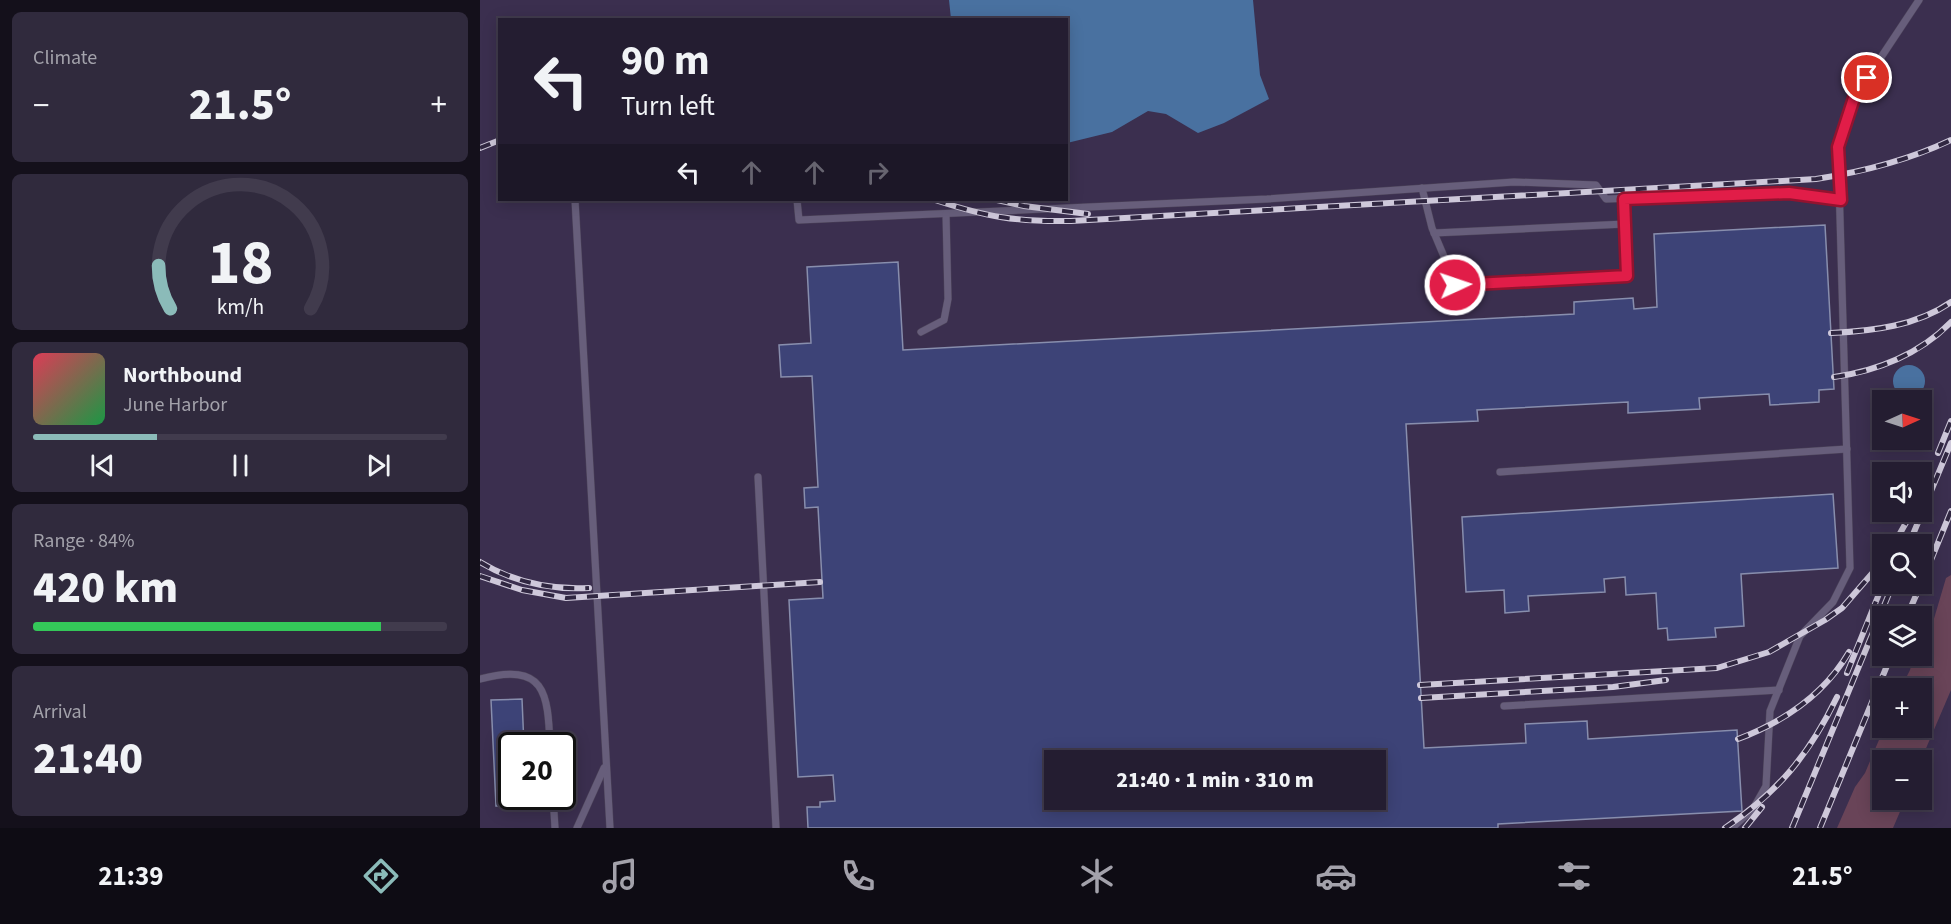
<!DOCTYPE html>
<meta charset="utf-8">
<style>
:root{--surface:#241d31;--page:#302a3d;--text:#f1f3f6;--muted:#a3a2ab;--line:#413b4d;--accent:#8bbbb9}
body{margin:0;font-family:"Source Sans 3",sans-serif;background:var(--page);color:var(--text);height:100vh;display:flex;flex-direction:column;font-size:22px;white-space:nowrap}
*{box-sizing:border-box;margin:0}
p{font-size:20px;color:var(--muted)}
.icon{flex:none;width:33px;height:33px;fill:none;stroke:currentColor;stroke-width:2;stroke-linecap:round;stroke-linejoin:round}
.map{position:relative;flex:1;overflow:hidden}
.details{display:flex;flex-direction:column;gap:12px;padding:12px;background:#14101b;width:480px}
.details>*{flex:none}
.banner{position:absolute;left:18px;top:18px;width:570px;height:183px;border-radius:0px;box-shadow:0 3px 15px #0003,0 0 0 2px var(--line);background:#241d31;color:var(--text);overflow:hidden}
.needle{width:39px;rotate:87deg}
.controls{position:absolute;left:1392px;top:390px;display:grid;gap:12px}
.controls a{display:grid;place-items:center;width:60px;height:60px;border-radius:0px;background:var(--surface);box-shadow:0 3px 15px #0003,0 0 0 2px var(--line);font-size:30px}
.speed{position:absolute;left:18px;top:732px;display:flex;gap:12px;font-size:30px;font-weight:700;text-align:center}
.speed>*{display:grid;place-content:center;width:78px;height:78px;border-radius:50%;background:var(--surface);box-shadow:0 3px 15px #0003,0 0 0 2px var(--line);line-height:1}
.speed .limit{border:3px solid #111;border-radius:9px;background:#fff;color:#111}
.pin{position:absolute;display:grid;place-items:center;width:51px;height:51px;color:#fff;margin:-26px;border:3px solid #fff;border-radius:50%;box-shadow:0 2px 6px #0007}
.me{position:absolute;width:66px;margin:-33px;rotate:87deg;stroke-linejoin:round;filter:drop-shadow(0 0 4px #0008)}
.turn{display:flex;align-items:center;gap:21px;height:126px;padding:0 24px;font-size:27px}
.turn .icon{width:78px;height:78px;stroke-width:2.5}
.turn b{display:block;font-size:42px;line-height:51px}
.lanes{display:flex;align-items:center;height:57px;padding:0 24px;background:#0003;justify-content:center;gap:30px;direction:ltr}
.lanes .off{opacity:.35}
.big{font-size:45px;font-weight:800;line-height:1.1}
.details .tile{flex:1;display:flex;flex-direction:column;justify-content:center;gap:9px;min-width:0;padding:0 21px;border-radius:9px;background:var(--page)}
.details .dial{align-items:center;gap:0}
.dial svg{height:156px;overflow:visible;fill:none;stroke:var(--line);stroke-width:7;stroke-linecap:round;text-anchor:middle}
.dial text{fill:var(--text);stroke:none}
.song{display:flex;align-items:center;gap:18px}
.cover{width:72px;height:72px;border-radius:9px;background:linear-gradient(135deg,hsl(350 70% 55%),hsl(140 70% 35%))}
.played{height:6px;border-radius:3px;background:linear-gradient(90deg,var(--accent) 30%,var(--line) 30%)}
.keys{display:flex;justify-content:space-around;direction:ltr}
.heat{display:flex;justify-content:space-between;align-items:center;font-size:33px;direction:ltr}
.charge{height:9px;border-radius:4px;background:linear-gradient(90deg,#34c759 84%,var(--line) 0)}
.trip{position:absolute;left:564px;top:750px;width:342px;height:60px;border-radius:0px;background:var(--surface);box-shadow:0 3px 15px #0003,0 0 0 2px var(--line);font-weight:800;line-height:60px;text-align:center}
.tab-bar{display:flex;height:96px;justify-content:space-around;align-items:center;background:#0e0c14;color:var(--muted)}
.tab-bar .icon{width:42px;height:42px}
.tab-bar .current{color:var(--accent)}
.tab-bar b{font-size:27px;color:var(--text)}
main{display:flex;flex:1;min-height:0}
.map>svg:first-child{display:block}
</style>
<main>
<section class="details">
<div class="tile"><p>Climate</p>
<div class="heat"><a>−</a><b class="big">21.5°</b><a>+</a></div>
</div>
<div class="tile dial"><svg viewBox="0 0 100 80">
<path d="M14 69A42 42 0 1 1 86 69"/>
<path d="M14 69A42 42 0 0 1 8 47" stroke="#8bbbb9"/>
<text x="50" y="56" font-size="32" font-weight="700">18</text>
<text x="50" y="72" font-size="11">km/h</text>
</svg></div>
<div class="tile">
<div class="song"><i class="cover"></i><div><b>Northbound</b><p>June Harbor</p></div></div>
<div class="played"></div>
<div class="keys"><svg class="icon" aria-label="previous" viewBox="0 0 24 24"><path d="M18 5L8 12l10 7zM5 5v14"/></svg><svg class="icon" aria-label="pause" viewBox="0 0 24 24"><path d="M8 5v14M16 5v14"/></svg><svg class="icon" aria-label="next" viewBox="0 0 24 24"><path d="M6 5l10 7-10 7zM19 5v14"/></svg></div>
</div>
<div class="tile"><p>Range · 84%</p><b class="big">420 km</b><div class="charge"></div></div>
<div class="tile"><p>Arrival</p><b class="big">21:40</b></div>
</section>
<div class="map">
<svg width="1471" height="828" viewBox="0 0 1471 828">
<rect width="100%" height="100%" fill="#302741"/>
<path fill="#3b2f4f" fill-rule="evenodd" d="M0,0H1471V828H0ZM20,20H586V200H20ZM1402,400H1442V440H1402ZM1402,472H1442V512H1402ZM1402,544H1442V584H1402ZM1402,616H1442V656H1402ZM1402,688H1442V728H1402ZM32,746H82V796H32ZM574,760H896V800H574ZM1402,760H1442V800H1402Z"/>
<polygon fill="#694458" points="1471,575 1471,690 1441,760 1402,760 1402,800 1425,800 1413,828 1357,828 1375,787 1385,773 1404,728 1442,728 1442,688 1421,688 1430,670 1434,656 1442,656 1442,641 1453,622 1466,578"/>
<g fill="#4971a0">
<polygon points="469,0 773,0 780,75 789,99 744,123 718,133 686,114 668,111 632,132 587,143 586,20 471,19"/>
<circle cx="1429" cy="381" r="16"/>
</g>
<g fill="#3d4377" stroke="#888ead" stroke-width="1.5" fill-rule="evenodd">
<path d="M1345,225L1354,389L1339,390V402L1290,405L1289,394L1219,398L1220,409L1148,413V402L997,410L998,421L926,424L944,748L1046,743L1045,724L1107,721L1108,739L1257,730L1262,811L1018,824V828H328L327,807H340V802L355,801L353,775L318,777L309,600L343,598L338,507L325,508L324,488L338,487L332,376L301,377L299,345L331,343L327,267L418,262L423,350L1094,314V302L1153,298L1154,309L1177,307L1174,234ZM574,760H896V800H574Z"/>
<polygon points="1353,494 1358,568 1261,574 1264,626 1235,628 1236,637 1188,640 1187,628 1178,629 1176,593 1146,595 1145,577 1124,579 1125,592 1048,596 1049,611 1025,613 1024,590 986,592 982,517"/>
<polygon points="42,699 44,746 32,746 32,806 16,806 11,700"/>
</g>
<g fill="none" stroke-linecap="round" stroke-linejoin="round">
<defs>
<g id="service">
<polyline points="942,188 952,228 976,285 1147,276 1144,199"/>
<polyline points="95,200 130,828"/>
<polyline points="317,200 319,220 787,199 1034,182 1116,185 1126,199 1309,193 1361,200"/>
<polyline points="954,233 1145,224"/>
<polyline points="441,332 464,320 468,299 466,214"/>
<polyline points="1020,472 1367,449"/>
<polyline points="278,477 296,828"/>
<path d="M0,679C65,662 68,692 70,746"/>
<polyline points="1024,706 1299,690"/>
<polyline points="73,796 75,828"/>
<polyline points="97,828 124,768"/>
<polyline points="1252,828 1273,809 1286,786 1290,711 1320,636 1353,602 1370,568 1358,147 1374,98 1439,0"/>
</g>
</defs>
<use href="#service" stroke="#4c4359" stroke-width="8"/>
<use href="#service" stroke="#675e7b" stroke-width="7"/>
<defs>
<g id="rail">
<polyline points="0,148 20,140"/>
<path d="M455,200C507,217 536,222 591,221L1336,179C1382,172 1429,160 1471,140"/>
<polyline points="517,200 544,206 608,214"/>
<path d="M1351,333C1392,331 1437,326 1471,302"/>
<path d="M1354,377C1397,371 1440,354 1471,322"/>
<polyline points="1458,453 1471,421"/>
<polyline points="1414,544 1432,512"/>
<polyline points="1429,544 1471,443"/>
<path d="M0,562C33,582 71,590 109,588"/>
<polyline points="0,576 42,590 86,598 340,582"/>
<polyline points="1442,582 1471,511"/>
<polyline points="1427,616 1441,584"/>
<polyline points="1367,673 1403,584"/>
<polyline points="940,685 1237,668 1289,652 1345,620 1362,608 1402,562"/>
<polyline points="941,698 1133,687 1186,680"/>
<path d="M1258,739C1303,722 1344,695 1369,652"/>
<path d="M1245,828C1298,792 1329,755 1357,697"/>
<polyline points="1265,828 1282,807"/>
<polyline points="1312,828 1413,584"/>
<polyline points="1340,828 1411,656"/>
</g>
</defs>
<use href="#rail" stroke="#cec8da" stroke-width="6"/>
<use href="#rail" stroke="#302741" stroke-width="4" stroke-dasharray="11" stroke-linecap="butt"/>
</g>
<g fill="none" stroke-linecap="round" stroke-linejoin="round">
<defs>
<polyline id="route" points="975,285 1147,276 1144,199 1309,193 1361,200 1358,147 1374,98 1387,78"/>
</defs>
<use href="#route" stroke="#92132f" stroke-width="15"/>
<use href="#route" stroke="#e11d48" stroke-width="10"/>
</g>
</svg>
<div class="controls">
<a><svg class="needle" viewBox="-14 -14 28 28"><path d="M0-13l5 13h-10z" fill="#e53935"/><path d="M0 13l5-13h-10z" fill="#a3a2ab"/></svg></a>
<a><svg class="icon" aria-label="sound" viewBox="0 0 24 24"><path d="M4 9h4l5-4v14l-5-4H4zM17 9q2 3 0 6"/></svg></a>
<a><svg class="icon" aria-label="search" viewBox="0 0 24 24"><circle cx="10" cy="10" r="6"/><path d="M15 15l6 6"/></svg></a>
<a><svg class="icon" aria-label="layers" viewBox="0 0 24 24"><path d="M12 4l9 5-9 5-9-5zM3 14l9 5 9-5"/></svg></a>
<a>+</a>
<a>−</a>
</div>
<div class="speed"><div class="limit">20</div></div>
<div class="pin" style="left:1387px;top:78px;background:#d93025"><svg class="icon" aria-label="arrive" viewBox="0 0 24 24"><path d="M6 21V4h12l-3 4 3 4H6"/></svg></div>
<svg class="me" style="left:975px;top:285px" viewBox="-20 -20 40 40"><circle r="17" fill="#e11d48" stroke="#fff" stroke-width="3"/><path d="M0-11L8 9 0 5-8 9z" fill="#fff"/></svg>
<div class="trip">21:40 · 1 min · 310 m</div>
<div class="banner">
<div class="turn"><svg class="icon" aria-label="left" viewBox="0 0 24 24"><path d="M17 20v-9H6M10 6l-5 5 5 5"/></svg><div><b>90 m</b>Turn left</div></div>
<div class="lanes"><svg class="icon" aria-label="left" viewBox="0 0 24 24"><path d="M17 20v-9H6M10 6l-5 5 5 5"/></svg><svg class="icon off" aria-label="ahead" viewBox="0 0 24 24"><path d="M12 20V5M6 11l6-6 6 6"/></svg><svg class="icon off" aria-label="ahead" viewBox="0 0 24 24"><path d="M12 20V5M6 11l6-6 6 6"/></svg><svg class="icon off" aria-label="right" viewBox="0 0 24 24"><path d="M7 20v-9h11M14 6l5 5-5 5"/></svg></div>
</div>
</div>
</main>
<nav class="tab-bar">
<b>21:39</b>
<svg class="icon current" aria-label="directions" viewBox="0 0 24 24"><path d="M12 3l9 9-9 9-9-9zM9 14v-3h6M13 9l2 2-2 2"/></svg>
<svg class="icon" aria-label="music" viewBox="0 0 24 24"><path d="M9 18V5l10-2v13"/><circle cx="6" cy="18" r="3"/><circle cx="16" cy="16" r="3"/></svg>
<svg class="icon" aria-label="phone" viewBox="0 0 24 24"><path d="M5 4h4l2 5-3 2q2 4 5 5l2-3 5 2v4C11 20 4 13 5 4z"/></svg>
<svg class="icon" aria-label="climate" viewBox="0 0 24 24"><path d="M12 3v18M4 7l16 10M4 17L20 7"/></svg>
<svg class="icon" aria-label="car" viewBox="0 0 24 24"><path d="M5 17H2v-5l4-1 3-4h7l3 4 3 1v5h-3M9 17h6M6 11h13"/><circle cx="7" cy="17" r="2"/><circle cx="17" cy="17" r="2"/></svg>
<svg class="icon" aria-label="filters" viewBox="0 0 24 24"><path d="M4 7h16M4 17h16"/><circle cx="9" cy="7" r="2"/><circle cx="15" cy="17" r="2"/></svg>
<b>21.5°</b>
</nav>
